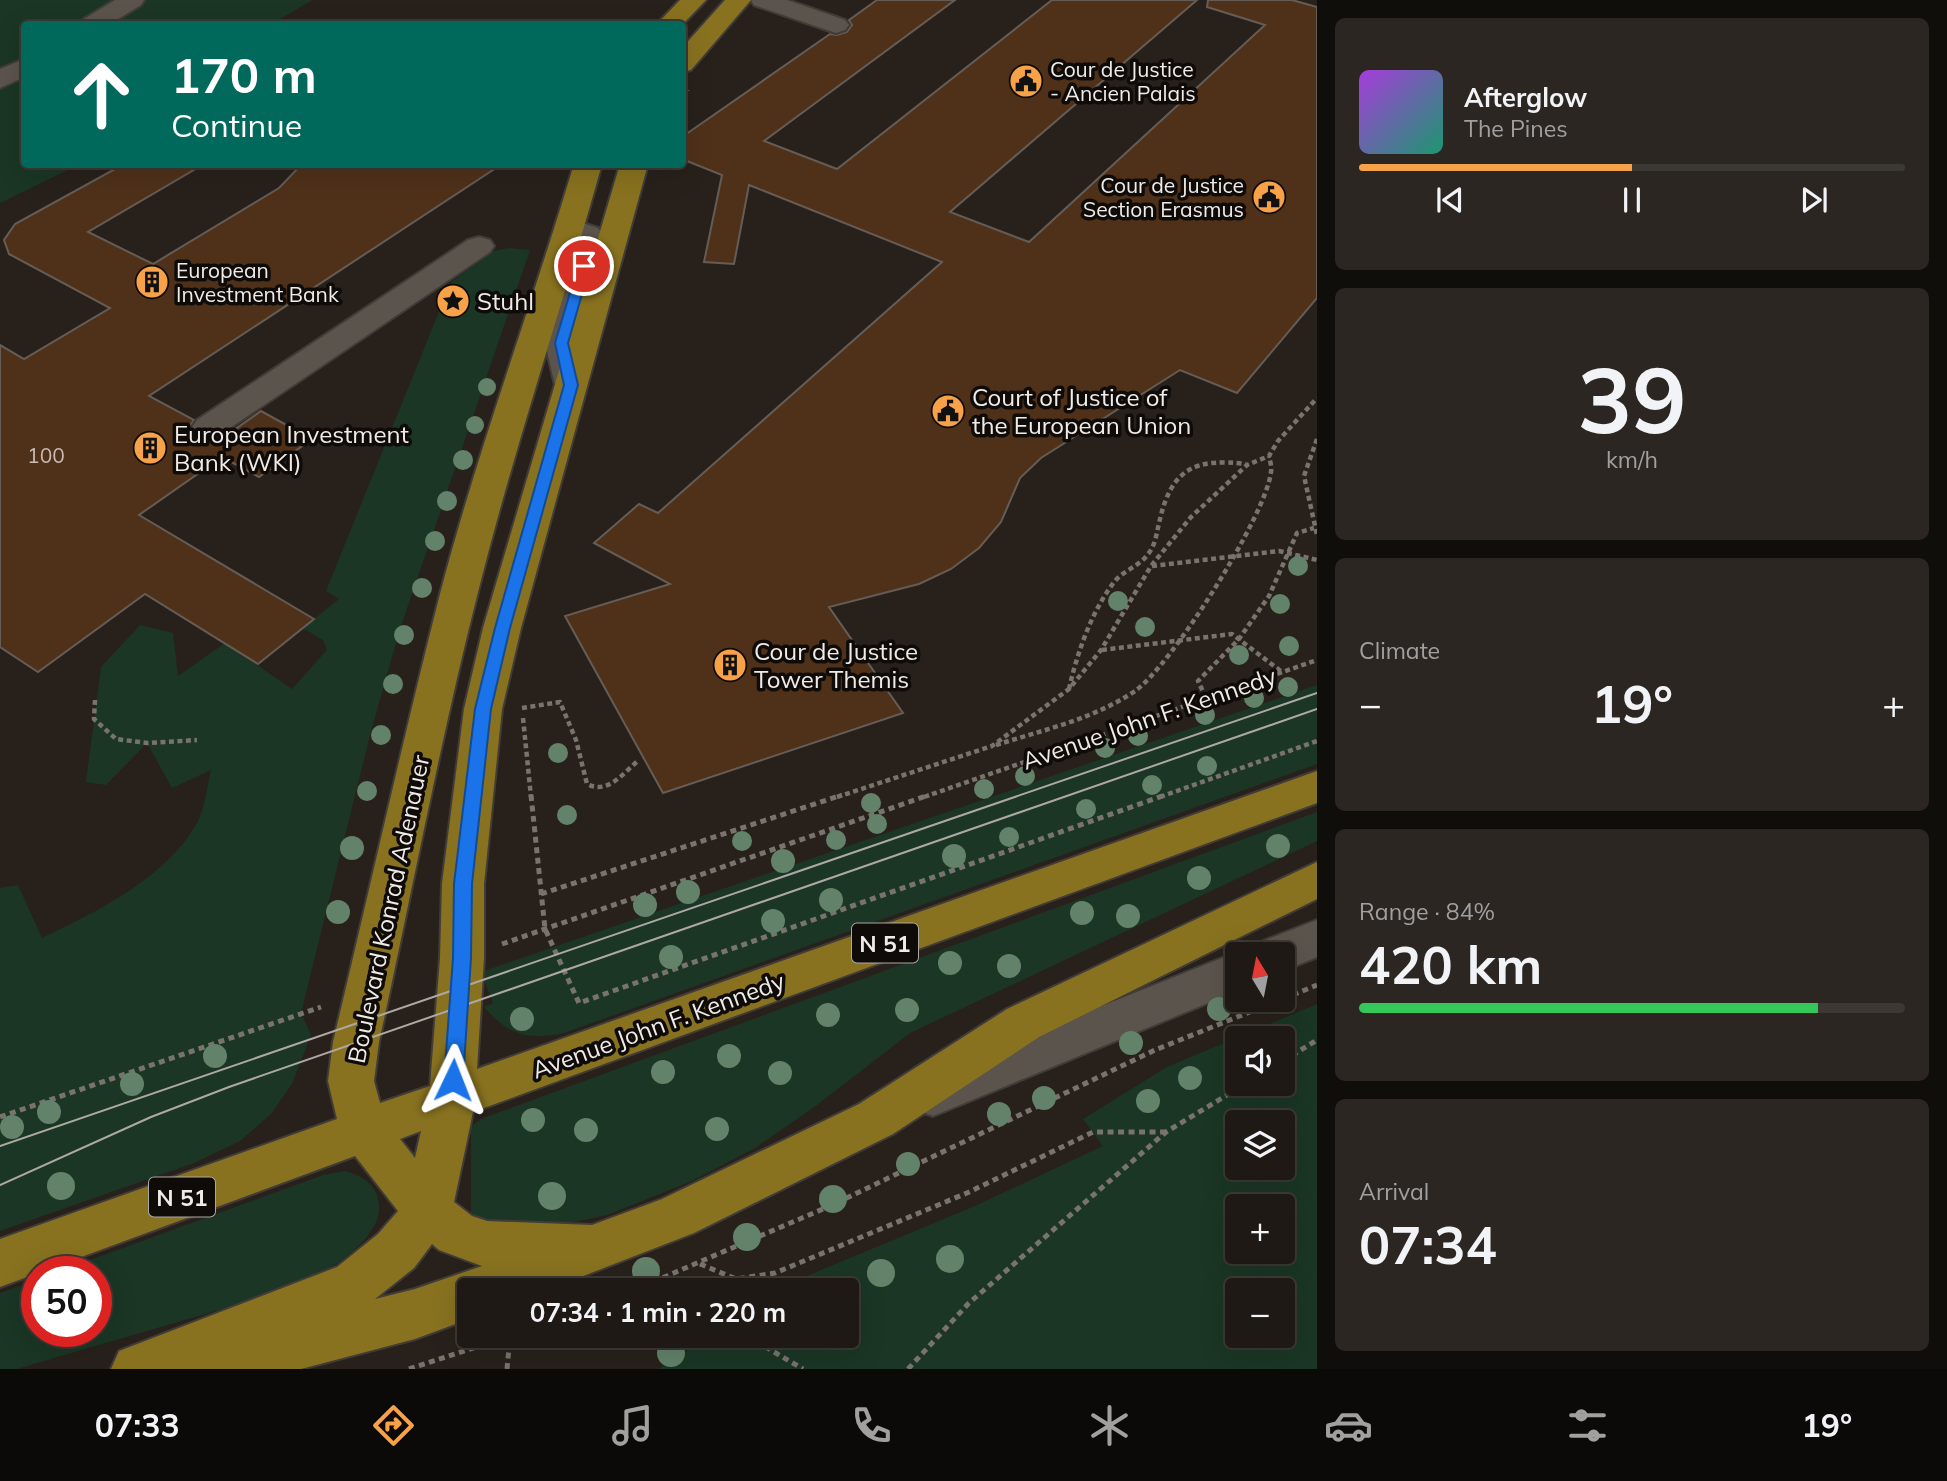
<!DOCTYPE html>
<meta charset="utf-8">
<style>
:root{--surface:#1e1914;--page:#2b2622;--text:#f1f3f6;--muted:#a1a0a0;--line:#3c3834;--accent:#f7a149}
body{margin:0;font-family:Mulish,sans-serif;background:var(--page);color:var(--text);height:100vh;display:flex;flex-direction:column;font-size:26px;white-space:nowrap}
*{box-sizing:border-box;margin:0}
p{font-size:23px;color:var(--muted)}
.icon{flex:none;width:38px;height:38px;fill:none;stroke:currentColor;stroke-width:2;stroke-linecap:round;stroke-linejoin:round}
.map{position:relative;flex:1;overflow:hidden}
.drawer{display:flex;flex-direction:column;gap:18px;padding:18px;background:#100e0b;width:630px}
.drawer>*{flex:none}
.guide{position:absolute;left:21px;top:21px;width:665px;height:147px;border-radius:7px;box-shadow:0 7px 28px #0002,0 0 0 2px var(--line);background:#00695c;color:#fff;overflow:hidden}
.needle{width:46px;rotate:350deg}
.fabs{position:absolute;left:1225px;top:942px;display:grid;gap:14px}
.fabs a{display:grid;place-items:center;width:70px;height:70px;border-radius:7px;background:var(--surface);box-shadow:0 7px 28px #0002,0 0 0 2px var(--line);font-size:35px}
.speed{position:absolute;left:21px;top:1256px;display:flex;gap:14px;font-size:35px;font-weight:700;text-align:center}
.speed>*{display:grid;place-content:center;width:91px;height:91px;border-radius:50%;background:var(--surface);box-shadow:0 7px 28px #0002,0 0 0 2px var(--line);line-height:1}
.speed .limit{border:10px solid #d22;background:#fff;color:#111}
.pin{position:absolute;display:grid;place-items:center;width:60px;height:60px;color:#fff;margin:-30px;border:4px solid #fff;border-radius:50%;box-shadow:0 2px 7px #0007}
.me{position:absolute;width:77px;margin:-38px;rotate:2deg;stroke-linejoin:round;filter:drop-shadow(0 0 5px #0008)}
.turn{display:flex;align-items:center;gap:24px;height:147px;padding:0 35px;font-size:32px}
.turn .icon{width:91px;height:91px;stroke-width:2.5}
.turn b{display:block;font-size:49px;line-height:60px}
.big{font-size:52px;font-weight:700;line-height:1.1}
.drawer .tile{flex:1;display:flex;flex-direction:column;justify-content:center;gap:10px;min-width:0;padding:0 24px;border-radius:10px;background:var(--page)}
.drawer .dial{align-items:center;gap:0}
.dial b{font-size:91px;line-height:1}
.song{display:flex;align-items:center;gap:21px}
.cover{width:84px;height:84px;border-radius:10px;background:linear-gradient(135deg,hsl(280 70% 55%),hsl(160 70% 35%))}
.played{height:7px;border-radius:4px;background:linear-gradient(90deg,var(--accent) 50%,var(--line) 50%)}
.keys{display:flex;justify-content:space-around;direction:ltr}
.heat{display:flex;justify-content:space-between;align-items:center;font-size:38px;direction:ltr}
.charge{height:10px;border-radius:5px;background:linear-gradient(90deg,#34c759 84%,var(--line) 0)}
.trip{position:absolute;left:457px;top:1278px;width:402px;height:70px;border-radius:7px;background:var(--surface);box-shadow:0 7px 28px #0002,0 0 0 2px var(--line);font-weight:700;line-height:70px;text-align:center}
.menu{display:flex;height:112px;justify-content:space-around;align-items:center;background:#0c0a08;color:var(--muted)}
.menu .icon{width:49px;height:49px}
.menu .active{color:var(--accent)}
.menu b{font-size:32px;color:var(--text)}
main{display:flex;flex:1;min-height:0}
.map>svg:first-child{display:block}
</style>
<main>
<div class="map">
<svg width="1317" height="1369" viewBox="0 0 1317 1369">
<rect width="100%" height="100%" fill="#28211b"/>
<g fill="#1b3625" fill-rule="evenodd">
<polygon points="0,0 312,0 272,24 24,24 24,164 78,165 0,203"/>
<path d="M509,248L530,250L400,629L371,731L301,1013L311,1035L292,1084L271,1114L240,1141L194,1163L0,1231V888L18,885L42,938C96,912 166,878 197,823C205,808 207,786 211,770L172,788L147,743L106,785L86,782L101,667L140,625L173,633L178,676L225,643L292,689L327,650L323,640L303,628L339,599L326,591L451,282L494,251Z"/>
<path d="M1317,685V764L564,1033C528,1040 509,1036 484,1007L493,1003L481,972Z"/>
<polygon points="1317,812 1317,841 910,1033 817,1105 755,1148 692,1181 607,1215 550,1227 477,1222 471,1215 471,1127 481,1119"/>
<path d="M1317,1004V1369H658L679,1357L708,1335H847V1290H773L975,1206L1103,1146L1083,1119L1167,1067ZM1237,1038H1283V1083H1237ZM1237,1122H1283V1167H1237ZM1237,1206H1283V1251H1237ZM1237,1290H1283V1335H1237Z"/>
<path d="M345,1171C364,1177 377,1184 379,1205C381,1227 358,1248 342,1260C302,1290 248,1301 202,1315C140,1333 78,1351 17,1369H0V1293L37,1280V1332H96V1272H57L323,1175Z"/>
</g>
<g fill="#4f3119" stroke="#655c56" stroke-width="2">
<polygon points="877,0 955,0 764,141 837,169 1052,0 1197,0 950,212 1029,242 1265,25 1207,7 1208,0 1292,0 1317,7 1317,298 1237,393 1180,370 1041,458 1020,478 1001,522 979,548 951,569 919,584 829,607 903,713 663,793 565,616 670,584 594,543 639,504 658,513 942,262 749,185 734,264 704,262 722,175 682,159 682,137 830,34 837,35 847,32 852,25 849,20"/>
<polygon points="124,164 204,164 88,232 153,264 279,188 302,164 502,164 149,396 194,420 189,427 195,436 208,440 224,437 261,411 312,439 259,477 222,457 139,515 314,619 258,664 145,594 38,672 0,647 0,345 24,359 110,308 9,254 4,240 15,224"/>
</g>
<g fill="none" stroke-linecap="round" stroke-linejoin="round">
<defs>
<g id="minor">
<polygon points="115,0 144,0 141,5 110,24 81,24 84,19"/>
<polygon points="751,0 787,0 845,20 849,25 845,30 836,33 827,30 754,5"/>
<polygon points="24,59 24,77 0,88 0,69"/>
<polygon points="570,219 598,228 607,240 577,343 587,385 582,392 571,395 560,392 555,385 545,343 577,240 560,234 555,228 560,222"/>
<polygon points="479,237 490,240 494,246 490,252 221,434 209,438 197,434 192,427 197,420 468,240"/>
<polygon points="1317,920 1317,957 1283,971 1283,954 1257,954 1263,941"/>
<polygon points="1237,952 1241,954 1237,954 1237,991 933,1116 916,1110 910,1095 916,1080"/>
</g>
<g id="major">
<polygon points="680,0 706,0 682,25 657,24"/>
<polygon points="725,0 751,0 691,70 682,72 682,48"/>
<path d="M574,164H602C562,308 514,448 478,592C440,741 412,892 379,1042L374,1081L380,1103L430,1086L440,958L442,884L464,709L483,628L620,164H648L521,628L502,709L484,884V958L477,1069L1317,771V803L473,1112L454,1202L472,1216L487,1221L592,1225L662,1199L859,1104L1007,1009L1317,862V899L1039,1037L893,1134L694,1233L547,1290H469V1319L415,1339L301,1369H111L119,1351L337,1267L378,1234L398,1211L355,1156L0,1287V1239L337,1119L328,1081L333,1042C369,893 402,743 440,594C478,449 531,308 574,164ZM421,1131L415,1158L400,1139ZM432,1244L439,1250L482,1266L415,1289L375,1299L414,1268Z"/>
</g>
</defs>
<use href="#minor" stroke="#413c38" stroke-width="4"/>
<use href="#major" stroke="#413c38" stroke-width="4"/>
<polyline stroke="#79736d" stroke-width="3.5" stroke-dasharray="3.5 2.5" stroke-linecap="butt" points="682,101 688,90"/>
<g stroke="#79736d" stroke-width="4.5" stroke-dasharray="5 3.5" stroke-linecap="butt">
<polyline points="1317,439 1304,476 1317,535"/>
<polyline points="1152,566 1279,551 1317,560"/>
<polyline points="1102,650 1232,634 1282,672"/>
<path d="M1069,689C1077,653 1092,610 1115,581C1124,570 1140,566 1148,554C1156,545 1157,530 1160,519C1172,468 1196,458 1246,464"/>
<polyline points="1206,698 1198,681 1239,639 1269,596 1297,533 1314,528"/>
<polyline points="95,700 94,719 116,739 147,743 197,740"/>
<path d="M522,708L560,702L576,740L587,784C608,795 623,773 639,760"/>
<polyline points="523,718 531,797"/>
<path d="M996,745C1043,730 1094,719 1135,691C1171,666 1266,516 1271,472C1272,467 1270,461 1269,456"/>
<polyline points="837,797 992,746 1069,689 1101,650 1151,566 1191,517 1247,465 1269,456 1278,441 1317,398"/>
<polyline points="924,797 1317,660"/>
<polyline points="1160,797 1317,741"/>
</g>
<g stroke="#79736d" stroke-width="5" stroke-dasharray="6 4.5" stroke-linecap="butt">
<polyline points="531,795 545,929 579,1003 1165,795"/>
<polyline points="541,894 842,795"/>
<polyline points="502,944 929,795"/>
<polyline points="1283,999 1317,985"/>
<polyline points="1283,1061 1317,1040"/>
<polyline points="0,1117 321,1007"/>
<polyline points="700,1264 736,1279 775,1273 967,1193 1093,1132 1166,1132"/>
<polyline points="634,1290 830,1206 1155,1050 1282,999"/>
<polyline points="747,1336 803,1369"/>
<polyline points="409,1369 513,1335"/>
<polyline points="507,1369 510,1337"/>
<polyline points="908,1369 969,1303 1166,1132 1247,1083"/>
</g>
<use href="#minor" fill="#5b544c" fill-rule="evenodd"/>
<use href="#major" fill="#887220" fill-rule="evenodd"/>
<g stroke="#aea8a3" stroke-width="2">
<polyline points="0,1146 1317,693"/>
<polyline points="0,1185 151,1117 229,1087 1317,709"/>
</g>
</g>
<g fill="#63826a">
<circle cx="487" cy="387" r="9"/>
<circle cx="475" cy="425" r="9"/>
<circle cx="463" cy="460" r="10"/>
<circle cx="447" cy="501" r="10"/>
<circle cx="435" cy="541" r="10"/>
<circle cx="1298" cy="566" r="10"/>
<circle cx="422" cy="588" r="10"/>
<circle cx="1118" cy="601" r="10"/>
<circle cx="1280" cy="604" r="10"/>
<circle cx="1145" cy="627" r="10"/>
<circle cx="404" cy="635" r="10"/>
<circle cx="1289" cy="646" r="10"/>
<circle cx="1239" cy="655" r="10"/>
<circle cx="393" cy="684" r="10"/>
<circle cx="1288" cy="687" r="10"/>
<circle cx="1254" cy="698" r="10"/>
<circle cx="1205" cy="715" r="10"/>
<circle cx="381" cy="735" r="10"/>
<circle cx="1138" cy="736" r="10"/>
<circle cx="1105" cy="748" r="10"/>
<circle cx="558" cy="753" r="10"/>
<circle cx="1207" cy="766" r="10"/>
<circle cx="1025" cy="776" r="10"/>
<circle cx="1152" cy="785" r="10"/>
<circle cx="984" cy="789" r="10"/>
<circle cx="367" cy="791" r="10"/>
<circle cx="871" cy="803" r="10"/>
<circle cx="1086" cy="809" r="10"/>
<circle cx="567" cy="815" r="10"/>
<circle cx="877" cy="824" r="10"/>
<circle cx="1009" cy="837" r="10"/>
<circle cx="836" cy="840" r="10"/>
<circle cx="742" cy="841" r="10"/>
<circle cx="1278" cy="846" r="12"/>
<circle cx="352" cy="848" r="12"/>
<circle cx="954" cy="856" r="12"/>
<circle cx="783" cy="861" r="12"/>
<circle cx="1199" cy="878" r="12"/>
<circle cx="688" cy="892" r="12"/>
<circle cx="831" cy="900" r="12"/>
<circle cx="645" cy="905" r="12"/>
<circle cx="338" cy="912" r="12"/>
<circle cx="1082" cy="913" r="12"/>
<circle cx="1128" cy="916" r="12"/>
<circle cx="773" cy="921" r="12"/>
<circle cx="671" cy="957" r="12"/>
<circle cx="950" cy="963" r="12"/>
<circle cx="1009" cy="966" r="12"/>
<circle cx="1219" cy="1009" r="12"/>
<circle cx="907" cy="1010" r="12"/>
<circle cx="828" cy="1015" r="12"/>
<circle cx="522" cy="1019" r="12"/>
<circle cx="1131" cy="1043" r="12"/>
<circle cx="215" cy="1056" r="12"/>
<circle cx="729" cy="1056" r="12"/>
<circle cx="663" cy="1072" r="12"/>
<circle cx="780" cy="1073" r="12"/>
<circle cx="1190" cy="1078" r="12"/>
<circle cx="132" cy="1084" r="12"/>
<circle cx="1044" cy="1098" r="12"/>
<circle cx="1148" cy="1101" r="12"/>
<circle cx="49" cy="1112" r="12"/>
<circle cx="999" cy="1114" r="12"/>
<circle cx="533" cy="1120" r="12"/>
<circle cx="12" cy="1127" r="12"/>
<circle cx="717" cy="1129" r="12"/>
<circle cx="586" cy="1130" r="12"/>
<circle cx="908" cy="1164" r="12"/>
<circle cx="61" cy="1186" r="14"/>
<circle cx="552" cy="1196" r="14"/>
<circle cx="833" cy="1199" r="14"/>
<circle cx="747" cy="1237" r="14"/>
<circle cx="950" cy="1259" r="14"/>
<circle cx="646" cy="1271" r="14"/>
<circle cx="881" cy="1273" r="14"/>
<circle cx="671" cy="1353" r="14"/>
</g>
<polygon fill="#1a73e8" stroke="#114b97" stroke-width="2" points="584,263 590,266 568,343 578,385 510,628 491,709 472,884 471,958 463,1080 460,1086 453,1089 446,1086 444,1080 453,958 454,884 475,709 495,628 564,385 555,343 578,266"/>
<defs>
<symbol id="civic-disc" viewBox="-11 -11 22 22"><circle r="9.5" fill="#f7a149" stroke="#0e0b09"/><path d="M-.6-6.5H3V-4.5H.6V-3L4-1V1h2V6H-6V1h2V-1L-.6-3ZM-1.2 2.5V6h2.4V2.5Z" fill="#111"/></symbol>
<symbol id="building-disc" viewBox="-11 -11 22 22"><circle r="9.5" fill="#f7a149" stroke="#0e0b09"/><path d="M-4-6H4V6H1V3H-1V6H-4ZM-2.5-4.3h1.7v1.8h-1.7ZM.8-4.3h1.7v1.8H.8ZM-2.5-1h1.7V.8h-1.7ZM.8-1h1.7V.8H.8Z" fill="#111"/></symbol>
<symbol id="sight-disc" viewBox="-11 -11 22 22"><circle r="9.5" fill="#f7a149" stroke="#0e0b09"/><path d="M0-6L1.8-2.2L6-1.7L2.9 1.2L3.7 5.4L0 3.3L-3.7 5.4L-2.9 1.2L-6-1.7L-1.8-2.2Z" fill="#111"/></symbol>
</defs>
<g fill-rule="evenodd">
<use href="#civic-disc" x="1007" y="62" width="38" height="38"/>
<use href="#civic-disc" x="1250" y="178" width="38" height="38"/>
<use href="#building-disc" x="133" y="263" width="38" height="38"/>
<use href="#sight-disc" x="434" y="282" width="38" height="38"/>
<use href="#civic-disc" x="929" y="392" width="38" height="38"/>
<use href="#building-disc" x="131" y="429" width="38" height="38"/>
<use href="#building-disc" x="711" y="646" width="38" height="38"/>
</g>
<g text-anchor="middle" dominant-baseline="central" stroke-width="7" stroke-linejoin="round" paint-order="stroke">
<g font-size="21" fill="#f0ebe7" stroke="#0e0b09" text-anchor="start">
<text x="1050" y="69">Cour de Justice<tspan x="1050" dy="24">- Ancien Palais</tspan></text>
<text x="1244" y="185" text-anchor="end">Cour de Justice<tspan x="1244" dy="24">Section Erasmus</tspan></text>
<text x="176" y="270">European<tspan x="176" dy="24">Investment Bank</tspan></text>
</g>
<g font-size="21" fill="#c8bcb4">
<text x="46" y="455">100</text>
</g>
<g fill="#0e0b09" stroke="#aca8a4" stroke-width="2">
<rect x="852" y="923.5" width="66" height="39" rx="5"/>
<rect x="149" y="1177.5" width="66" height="39" rx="5"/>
</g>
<g font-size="23" font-weight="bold" fill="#f0ebe7">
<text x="885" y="943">N 51</text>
<text x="182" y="1197">N 51</text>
</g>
<g font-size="24" fill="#f0ebe7" stroke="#0e0b09" text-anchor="start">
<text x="477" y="301">Stuhl</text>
<text x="972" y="397">Court of Justice of<tspan x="972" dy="28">the European Union</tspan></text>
<text x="174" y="434">European Investment<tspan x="174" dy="28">Bank (WKI)</tspan></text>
<text x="754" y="651">Cour de Justice<tspan x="754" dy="28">Tower Themis</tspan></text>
</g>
<g font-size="24" fill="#f0ebe7" stroke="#0e0b09">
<text transform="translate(1149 718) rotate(-19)">Avenue John F. Kennedy</text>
<text transform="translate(388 909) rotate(-78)">Boulevard Konrad Adenauer</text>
<text transform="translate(658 1025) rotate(-20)">Avenue John F. Kennedy</text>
</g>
</g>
</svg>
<div class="fabs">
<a><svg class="needle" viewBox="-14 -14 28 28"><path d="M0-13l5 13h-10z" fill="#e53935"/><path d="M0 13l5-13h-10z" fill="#a1a0a0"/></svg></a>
<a><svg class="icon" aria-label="sound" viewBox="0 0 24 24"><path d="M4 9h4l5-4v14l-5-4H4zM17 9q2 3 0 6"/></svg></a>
<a><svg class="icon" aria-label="layers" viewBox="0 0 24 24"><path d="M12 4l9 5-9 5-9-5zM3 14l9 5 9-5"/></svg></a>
<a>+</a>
<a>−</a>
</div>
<div class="speed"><div class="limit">50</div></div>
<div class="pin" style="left:584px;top:266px;background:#d93025"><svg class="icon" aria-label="arrive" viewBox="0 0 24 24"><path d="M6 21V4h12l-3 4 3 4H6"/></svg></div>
<svg class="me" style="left:453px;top:1080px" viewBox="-20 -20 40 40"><path d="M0-17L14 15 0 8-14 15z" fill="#1a73e8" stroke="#fff" stroke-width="4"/></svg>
<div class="trip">07:34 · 1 min · 220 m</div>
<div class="guide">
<div class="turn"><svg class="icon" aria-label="ahead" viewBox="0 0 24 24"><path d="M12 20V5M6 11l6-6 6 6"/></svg><div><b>170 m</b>Continue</div></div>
</div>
</div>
<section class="drawer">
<div class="tile">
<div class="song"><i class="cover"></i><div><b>Afterglow</b><p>The Pines</p></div></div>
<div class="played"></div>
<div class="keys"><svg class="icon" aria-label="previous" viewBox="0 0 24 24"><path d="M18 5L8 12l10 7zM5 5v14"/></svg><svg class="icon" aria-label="pause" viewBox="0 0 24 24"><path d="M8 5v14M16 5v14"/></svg><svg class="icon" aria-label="next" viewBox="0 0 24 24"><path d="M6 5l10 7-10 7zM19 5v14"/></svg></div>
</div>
<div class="tile dial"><b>39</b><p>km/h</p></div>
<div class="tile"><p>Climate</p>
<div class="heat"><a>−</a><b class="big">19°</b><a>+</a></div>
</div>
<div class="tile"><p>Range · 84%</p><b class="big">420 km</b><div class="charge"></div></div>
<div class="tile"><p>Arrival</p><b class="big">07:34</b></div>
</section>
</main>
<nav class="menu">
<b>07:33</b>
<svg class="icon active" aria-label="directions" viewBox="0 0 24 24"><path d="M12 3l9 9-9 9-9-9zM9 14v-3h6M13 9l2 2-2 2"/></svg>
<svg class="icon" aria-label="music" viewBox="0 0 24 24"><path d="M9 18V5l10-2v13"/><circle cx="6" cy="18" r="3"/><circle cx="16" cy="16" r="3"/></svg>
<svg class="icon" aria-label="phone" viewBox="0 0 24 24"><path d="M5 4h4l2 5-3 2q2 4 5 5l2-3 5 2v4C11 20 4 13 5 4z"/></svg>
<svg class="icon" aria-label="climate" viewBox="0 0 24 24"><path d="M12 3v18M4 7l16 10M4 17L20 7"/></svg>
<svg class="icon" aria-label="car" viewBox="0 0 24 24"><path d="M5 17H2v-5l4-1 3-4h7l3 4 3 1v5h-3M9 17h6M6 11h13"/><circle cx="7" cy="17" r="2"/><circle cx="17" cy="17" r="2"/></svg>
<svg class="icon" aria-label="filters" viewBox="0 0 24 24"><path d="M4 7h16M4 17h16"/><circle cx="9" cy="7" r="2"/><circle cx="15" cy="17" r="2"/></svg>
<b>19°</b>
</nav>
